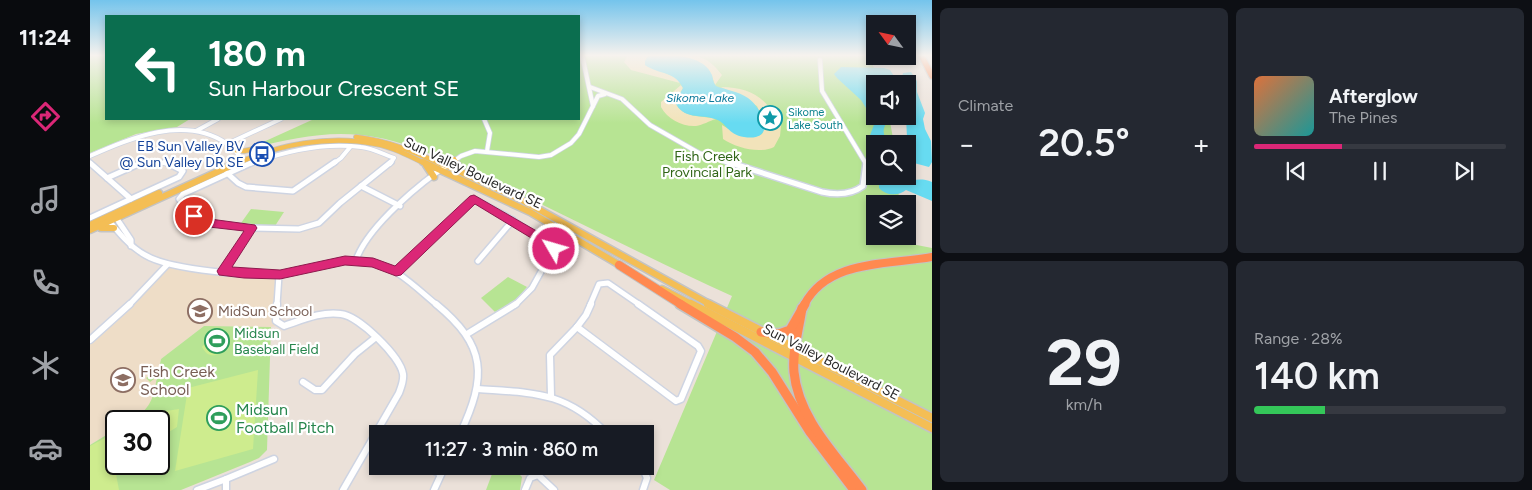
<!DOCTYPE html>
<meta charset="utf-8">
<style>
:root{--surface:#171b24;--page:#242831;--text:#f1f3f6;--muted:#9ea1a6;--line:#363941;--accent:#db2777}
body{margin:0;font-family:Figtree,sans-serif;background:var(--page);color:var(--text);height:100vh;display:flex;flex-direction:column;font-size:19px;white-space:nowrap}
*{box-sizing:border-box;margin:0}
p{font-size:16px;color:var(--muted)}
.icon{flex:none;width:28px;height:28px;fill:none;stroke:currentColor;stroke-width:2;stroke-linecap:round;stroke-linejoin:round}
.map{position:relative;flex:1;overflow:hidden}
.details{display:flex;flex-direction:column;gap:8px;padding:8px;background:#0d0f14;width:600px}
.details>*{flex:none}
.banner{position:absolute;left:15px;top:15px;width:475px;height:105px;border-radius:0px;box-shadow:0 2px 8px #0003;background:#0b6e4f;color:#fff;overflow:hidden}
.needle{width:32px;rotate:303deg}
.buttons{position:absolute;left:776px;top:15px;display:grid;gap:10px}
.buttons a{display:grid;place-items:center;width:50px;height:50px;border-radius:0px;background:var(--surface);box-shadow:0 2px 8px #0003;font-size:25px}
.speed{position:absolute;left:15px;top:410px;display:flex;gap:10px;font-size:25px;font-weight:700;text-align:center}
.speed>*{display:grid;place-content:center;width:65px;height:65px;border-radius:50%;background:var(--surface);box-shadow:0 2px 8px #0003;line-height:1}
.speed .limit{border:2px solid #111;border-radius:8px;background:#fff;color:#111}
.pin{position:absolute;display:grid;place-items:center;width:42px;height:42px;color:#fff;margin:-21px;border:2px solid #fff;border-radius:50%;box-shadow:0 1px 5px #0007}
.me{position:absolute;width:55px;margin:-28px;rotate:308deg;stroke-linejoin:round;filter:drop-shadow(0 0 4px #0008)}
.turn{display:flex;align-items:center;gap:18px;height:105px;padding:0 20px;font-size:22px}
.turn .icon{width:65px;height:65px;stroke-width:2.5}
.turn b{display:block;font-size:35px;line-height:42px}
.big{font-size:38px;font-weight:600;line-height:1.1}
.details .tile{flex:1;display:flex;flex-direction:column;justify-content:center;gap:8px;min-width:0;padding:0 18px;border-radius:8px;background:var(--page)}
.details .dial{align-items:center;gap:0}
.dial b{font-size:65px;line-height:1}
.song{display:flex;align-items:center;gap:15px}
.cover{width:60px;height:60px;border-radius:8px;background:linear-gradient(135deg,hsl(20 70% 55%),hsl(180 70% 35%))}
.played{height:5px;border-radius:2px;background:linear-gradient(90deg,var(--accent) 35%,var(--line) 35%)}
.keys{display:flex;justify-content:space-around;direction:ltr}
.heat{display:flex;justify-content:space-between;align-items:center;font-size:28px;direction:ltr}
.charge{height:8px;border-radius:4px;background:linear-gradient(90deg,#34c759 28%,var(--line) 0)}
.details .tiles{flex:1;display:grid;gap:8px;grid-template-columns:repeat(2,1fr)}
.trip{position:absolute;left:279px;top:425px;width:285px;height:50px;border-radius:0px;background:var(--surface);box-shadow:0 2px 8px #0003;font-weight:600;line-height:50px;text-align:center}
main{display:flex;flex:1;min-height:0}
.tab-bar{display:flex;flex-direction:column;width:90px;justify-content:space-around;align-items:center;background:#090b0e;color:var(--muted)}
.tab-bar .icon{width:35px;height:35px}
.tab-bar .current{color:var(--accent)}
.tab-bar b{font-size:22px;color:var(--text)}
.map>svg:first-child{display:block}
</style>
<main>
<nav class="tab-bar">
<b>11:24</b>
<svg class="icon current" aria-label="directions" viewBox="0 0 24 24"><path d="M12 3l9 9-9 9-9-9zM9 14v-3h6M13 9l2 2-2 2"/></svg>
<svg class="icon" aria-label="music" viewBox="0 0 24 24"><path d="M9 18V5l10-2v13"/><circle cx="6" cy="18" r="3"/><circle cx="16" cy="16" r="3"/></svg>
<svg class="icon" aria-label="phone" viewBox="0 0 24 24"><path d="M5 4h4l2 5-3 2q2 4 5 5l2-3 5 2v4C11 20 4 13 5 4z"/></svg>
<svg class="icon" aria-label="climate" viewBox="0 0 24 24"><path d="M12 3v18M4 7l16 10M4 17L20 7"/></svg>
<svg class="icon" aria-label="car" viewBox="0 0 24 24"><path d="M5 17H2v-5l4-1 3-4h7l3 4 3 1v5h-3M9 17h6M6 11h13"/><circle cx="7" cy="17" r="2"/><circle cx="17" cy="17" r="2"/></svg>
</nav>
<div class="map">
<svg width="842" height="490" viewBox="0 0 842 490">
<rect width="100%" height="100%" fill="#ebe1d9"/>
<polygon fill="#eeddc7" points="77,265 189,275 186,321 189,325 181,327 114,326 71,359 62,401 55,410 40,421 26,421 26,429 0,445 0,340"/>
<g fill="#b7e493">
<polygon points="0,55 16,55 16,119 100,119 87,127 46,134 0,153"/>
<path d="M489,55H779L790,84H785V116H799L804,144H785V176H808V179L809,204H785V236H797L796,239L842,248V490H580L564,480L642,296C557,258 476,214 392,177C352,159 314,139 270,135C232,131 195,140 158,149L224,119H489Z"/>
<polygon points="161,209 194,212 185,226 151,223"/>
<polygon points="418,277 437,287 425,301 405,312 391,298"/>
<path d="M114,326L181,327L177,450L169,458L160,462L91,490H0V445L26,429V464H69V421H40C61,409 63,399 67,377L60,382L56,378L64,372L68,374L71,359Z"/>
<polygon points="405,466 421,466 432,477 430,490 396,490"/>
</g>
<g fill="#f2e3ba">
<polygon points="538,55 559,55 556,58 555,65 587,78 590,83 541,70 534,62"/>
<path d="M590,55C610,55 619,58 632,75L625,85L622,76L614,66Z"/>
<path d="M591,85L593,88L585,102C593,119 611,115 626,119C619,121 613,125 606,126C593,127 577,119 571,107V102Z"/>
<path d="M631,87C661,87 678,99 691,126L690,136L684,147C670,154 646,148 633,139L632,125C646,133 656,142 672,134L675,126L667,106Z"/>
</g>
<g fill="#ceec8e">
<path d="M123,333L139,336L137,347C128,356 119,360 112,347Z"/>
<polygon points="168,370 163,449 85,471 98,388"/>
<polygon points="89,409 87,427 69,438 69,421 61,421 70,412"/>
<polygon points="19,436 29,490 0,490 0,446"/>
</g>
<g fill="#67dbf1">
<path d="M559,55C577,55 613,53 622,75C623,79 623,82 626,86C636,90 648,91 658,98C674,110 687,142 654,137C638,135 636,122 625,119C611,114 593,120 585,102L593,88C584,70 569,75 555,65V61Z"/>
<path d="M751,67L794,68L800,70L804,76L812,77L813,73L821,72L827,81V92L835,113L833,119L835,129L841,141L842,162L839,167L824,163L818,156L816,118L820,102L818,84H814L812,79L804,77L799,82L781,83L785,89V116L799,117C793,129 791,132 799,144H785V146L779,138L785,122L771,100L747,78L744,74Z"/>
<path d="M789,176C797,176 802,179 809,180C821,183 828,176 842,182V201L816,190C809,196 796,196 789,188Z"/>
</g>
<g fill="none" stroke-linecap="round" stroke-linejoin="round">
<defs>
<g id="minor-far2">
<polyline points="730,60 732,91 776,164"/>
<polyline points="500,87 532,99 560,125 609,153 642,164"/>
<polyline points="503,106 508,96 515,94"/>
<polyline points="394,119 400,133 397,151"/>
<polyline points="106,131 128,119"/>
<polyline points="137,144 191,119"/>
<path d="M0,156C41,138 94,115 136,143C142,147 148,154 153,159"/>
<polyline points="49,164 63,161 79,164"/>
<path d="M160,164C195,151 233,142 271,147C282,148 293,154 304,158L300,164"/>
<polyline points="243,164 251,158 261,146"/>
<polyline points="360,164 371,156 385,151 449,157 461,155 481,143 489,134 503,106 492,55"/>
</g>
<g id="minor-far1">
<polyline points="163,162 93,194 89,199 104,216 119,223 161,228 209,229 229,223 250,203 301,162"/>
<path d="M638,162L732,192C746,195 761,195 773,186L776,162"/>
<polyline points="0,163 41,199 0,218"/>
<polyline points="137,173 148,183 156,187 203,191 245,162"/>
<polyline points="17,178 53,162"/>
<polyline points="271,186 310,206"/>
<polyline points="41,199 89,177 93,171 75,162"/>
<polyline points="25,216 41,240 41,246"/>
<path d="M17,218C28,232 39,246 55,255C80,270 168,278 198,273C224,269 250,257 277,261C305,265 326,288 347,305"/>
<path d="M266,260C278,226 331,182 362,162"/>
<polyline points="388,261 423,220"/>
<polyline points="133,271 161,228"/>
<polyline points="307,272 384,199 414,215 463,246 463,250 442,288 425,305"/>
<polyline points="39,305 77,265"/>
<polyline points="187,305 189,275"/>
<polyline points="500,305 509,284 518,283 550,305"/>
</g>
<g id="minor">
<path d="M187,304L186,321L194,326C212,320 232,311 251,314C269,316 310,356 313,374C314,381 311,387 309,393L253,490"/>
<path d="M346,304C397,346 397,376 370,434"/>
<polyline points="487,327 586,401 591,399 611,351 608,346 548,304"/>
<polyline points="487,327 496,315 501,304"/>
<polyline points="377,334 426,304"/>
<polyline points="0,340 40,304"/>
<polyline points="213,382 225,390 232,390 265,354 285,338"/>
<path d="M388,389C443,393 476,391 517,434"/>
<polyline points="461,396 460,355 487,327"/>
<polyline points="334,466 351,474"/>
<polyline points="552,466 557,478 553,490"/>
<polyline points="136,479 184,459"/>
<polyline points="107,490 136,479 136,490"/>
<polyline points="344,490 355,466"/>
<polyline points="435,490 440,478 448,475 464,490"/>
</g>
<g id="major-far2">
<path d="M266,137C297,141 323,151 351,164"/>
<polyline points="145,150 154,151 178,146"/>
<polyline points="364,159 365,164"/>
<path d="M146,164C189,144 239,135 286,144C303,147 320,156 336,164"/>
</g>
<g id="major-far1">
<polyline points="333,162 440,212 533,267"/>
<polyline points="349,162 430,199 621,305"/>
<polyline points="365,162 371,170"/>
<polyline points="336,165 344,177"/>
<polyline points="0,225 69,193"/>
<polyline points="11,228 24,228"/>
<polyline points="0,230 149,162"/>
<polyline points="572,289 603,305"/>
</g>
<g id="major">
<polyline points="601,304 842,428"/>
<polyline points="618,304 842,418"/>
</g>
<polyline id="highway-far2" points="831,55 842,76"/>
<g id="highway-far1">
<polyline points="529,265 592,305"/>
<path d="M714,305C738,259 798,265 842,257"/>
</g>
<g id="highway">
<polyline points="590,304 645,337 665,352 682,372 720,432 764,490"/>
<path d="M712,308C709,329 702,351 704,372C708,418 746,455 772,490"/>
<polyline points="671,332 689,334 700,330 715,304"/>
</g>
</defs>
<use href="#minor-far2" stroke="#ced4e2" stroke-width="5.5"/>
<use href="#minor-far1" stroke="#ced4e2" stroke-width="8"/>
<use href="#minor" stroke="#ced4e2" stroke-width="9"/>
<use href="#major-far2" stroke="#c3c3c3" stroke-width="6"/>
<use href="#major-far1" stroke="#c3c3c3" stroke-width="9"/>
<use href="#major" stroke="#c3c3c3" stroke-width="11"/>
<use href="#highway-far2" stroke="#c3c3c3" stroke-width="8"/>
<use href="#highway-far1" stroke="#c3c3c3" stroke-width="10"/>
<use href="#highway" stroke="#c3c3c3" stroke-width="12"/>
<use href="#minor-far2" stroke="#fff" stroke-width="4"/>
<use href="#minor-far1" stroke="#fff" stroke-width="5"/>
<use href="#minor" stroke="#fff" stroke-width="6"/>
<use href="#major-far2" stroke="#f4be55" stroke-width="4.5"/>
<use href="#major-far1" stroke="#f4be55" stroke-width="6"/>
<use href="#major" stroke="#f4be55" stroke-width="8"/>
<use href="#highway-far2" stroke="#ff8950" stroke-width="5.5"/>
<use href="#highway-far1" stroke="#ff8950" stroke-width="8"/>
<use href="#highway" stroke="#ff8950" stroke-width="9"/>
</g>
<linearGradient id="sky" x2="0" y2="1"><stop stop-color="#74c4ec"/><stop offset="0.45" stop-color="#f6f2ee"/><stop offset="1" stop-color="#f6f2ee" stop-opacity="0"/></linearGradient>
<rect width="842" height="123" fill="url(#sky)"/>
<polygon fill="#db2777" stroke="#8e194d" points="384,195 464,241 469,249 468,252 460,252 456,247 385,204 311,275 306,276 282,267 255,265 190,279 154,278 129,275 127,271 154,231 119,227 100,219 98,216 104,212 120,219 165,225 167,228 142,267 190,270 255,256 283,258 305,266 380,196"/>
<defs>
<symbol id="sight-ring" viewBox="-11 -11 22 22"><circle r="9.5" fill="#fff" stroke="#0f9aa8" stroke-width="1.5"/><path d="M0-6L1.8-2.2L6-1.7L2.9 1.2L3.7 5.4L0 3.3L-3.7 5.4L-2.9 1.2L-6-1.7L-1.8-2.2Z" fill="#0f9aa8"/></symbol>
<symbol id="bus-ring" viewBox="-11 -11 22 22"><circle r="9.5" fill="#fff" stroke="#1a4fb4" stroke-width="1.5"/><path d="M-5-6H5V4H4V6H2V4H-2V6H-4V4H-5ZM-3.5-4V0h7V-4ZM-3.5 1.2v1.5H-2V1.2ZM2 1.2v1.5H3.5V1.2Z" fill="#1a4fb4"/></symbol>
<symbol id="school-ring" viewBox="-11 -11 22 22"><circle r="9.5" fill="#fff" stroke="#8d6e63" stroke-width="1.5"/><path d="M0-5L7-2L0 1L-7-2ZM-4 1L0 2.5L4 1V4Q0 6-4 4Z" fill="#8d6e63"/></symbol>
<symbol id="stadium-ring" viewBox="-11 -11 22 22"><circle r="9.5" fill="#fff" stroke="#2e9e5b" stroke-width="1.5"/><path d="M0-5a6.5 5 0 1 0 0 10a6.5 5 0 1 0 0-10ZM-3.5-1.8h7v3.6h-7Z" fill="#2e9e5b"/></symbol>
</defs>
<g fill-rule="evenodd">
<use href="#sight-ring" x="666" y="104" width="28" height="28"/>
<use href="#bus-ring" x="158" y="140" width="28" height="28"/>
<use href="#school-ring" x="96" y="297" width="28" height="28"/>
<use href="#stadium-ring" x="113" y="327" width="28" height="28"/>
<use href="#school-ring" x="19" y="366" width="28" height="28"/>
<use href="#stadium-ring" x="115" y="404" width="28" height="28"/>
</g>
<g text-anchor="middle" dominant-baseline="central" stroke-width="4.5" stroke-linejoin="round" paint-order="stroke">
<g font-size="11" fill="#0d838f" stroke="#fff" text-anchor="start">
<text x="698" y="112">Sikome<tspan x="698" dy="13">Lake South</tspan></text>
</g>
<g font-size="12" font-style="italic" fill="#0a789a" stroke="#fff">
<text x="610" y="98">Sikome Lake</text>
</g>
<g font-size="14" fill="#164399" stroke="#fff" text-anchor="end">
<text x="154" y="146">EB Sun Valley BV<tspan x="154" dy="16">@ Sun Valley DR SE</tspan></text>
</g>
<g font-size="14" fill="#306517" stroke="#fff">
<text x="617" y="156">Fish Creek<tspan x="617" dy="16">Provincial Park</tspan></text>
</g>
<g font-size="14" fill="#282828" stroke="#fff">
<text transform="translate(383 173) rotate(25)">Sun Valley Boulevard SE</text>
<text transform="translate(741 362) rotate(27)">Sun Valley Boulevard SE</text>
</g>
<g font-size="14" fill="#785e54" stroke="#fff" text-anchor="start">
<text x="128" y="311">MidSun School</text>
</g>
<g font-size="14" fill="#27864d" stroke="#fff" text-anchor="start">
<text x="144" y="333">Midsun<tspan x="144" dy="16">Baseball Field</tspan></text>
</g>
<g font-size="16" fill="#785e54" stroke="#fff" text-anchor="start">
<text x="50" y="371">Fish Creek<tspan x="50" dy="18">School</tspan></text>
</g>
<g font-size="16" fill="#27864d" stroke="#fff" text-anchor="start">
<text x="146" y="409">Midsun<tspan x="146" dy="18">Football Pitch</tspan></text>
</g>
</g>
</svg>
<div class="buttons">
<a><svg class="needle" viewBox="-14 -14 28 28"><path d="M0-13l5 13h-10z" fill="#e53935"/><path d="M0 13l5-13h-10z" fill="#9ea1a6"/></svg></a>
<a><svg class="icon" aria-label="sound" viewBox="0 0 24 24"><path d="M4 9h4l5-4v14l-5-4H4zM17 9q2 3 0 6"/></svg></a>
<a><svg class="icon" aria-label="search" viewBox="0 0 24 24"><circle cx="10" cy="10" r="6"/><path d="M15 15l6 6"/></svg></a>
<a><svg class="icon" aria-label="layers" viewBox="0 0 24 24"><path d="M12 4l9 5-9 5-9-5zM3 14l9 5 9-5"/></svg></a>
</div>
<div class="speed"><div class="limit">30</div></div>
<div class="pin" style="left:104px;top:216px;background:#d93025"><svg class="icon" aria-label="arrive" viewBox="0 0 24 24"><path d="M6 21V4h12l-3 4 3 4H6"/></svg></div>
<svg class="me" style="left:464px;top:249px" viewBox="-20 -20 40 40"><circle r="17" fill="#db2777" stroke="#fff" stroke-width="3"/><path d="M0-11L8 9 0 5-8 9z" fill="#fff"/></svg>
<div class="trip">11:27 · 3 min · 860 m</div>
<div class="banner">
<div class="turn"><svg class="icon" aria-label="left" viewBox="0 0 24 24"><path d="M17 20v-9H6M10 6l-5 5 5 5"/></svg><div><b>180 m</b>Sun Harbour Crescent SE</div></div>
</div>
</div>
<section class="details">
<div class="tiles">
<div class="tile"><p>Climate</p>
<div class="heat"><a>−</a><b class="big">20.5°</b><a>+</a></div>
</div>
<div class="tile">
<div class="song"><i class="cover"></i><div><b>Afterglow</b><p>The Pines</p></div></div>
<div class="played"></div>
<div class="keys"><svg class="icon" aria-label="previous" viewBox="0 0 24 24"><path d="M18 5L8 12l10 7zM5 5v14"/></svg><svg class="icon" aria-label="pause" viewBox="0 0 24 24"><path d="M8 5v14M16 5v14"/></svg><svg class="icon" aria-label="next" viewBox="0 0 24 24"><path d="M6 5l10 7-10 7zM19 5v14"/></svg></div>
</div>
<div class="tile dial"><b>29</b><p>km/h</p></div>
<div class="tile"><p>Range · 28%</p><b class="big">140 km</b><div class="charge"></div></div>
</div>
</section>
</main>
